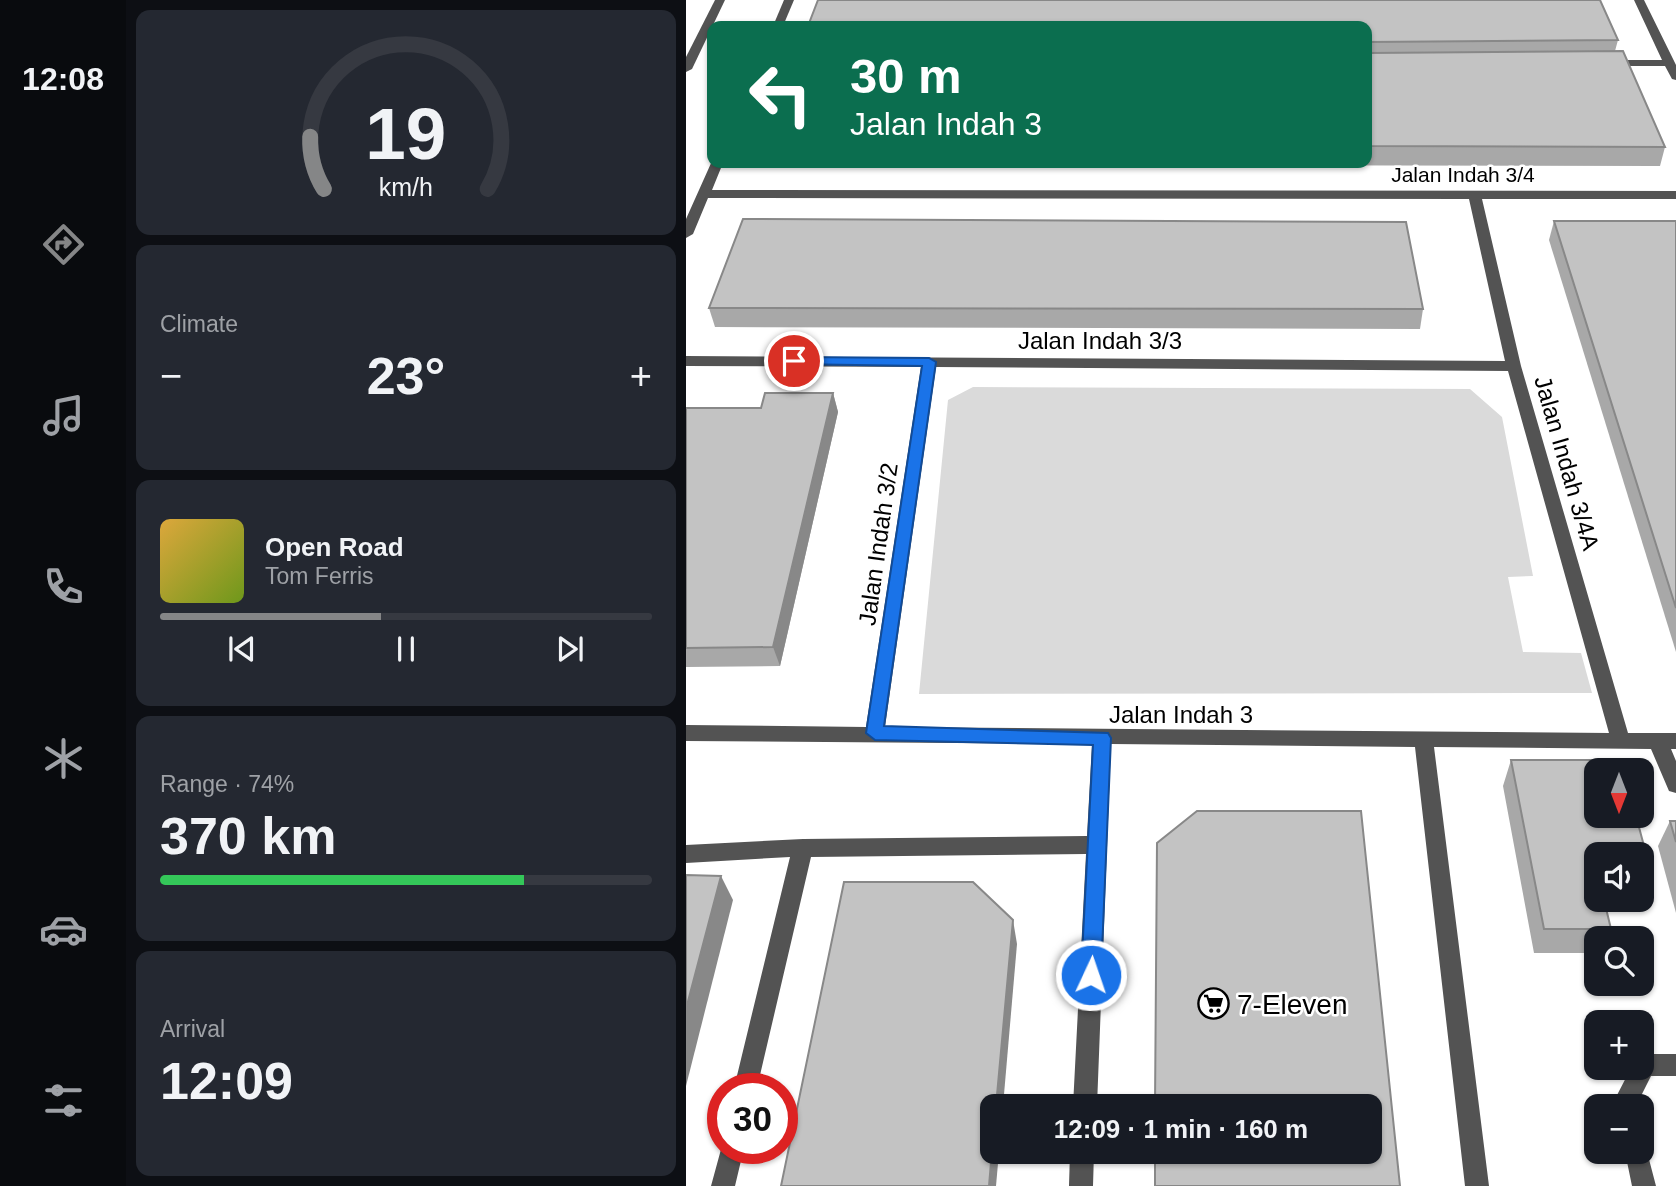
<!DOCTYPE html>
<meta charset="utf-8">
<style>
:root{--surface:#171b24;--page:#242831;--text:#f1f3f6;--muted:#9ea1a6;--line:#363941;--accent:#858687}
body{margin:0;font-family:Helvetica,sans-serif;background:var(--page);color:var(--text);height:100vh;display:flex;flex-direction:column;font-size:26px;white-space:nowrap}
*{box-sizing:border-box;margin:0}
p{font-size:23px;color:var(--muted)}
.icon{flex:none;width:38px;height:38px;fill:none;stroke:currentColor;stroke-width:2;stroke-linecap:round;stroke-linejoin:round}
.map{position:relative;flex:1;overflow:hidden}
.side{display:flex;flex-direction:column;gap:10px;padding:10px;background:#0d0f14;width:560px}
.side>*{flex:none}
.banner{position:absolute;left:21px;top:21px;width:665px;height:147px;border-radius:14px;box-shadow:0 2px 5px #0004;background:#0b6e4f;color:#fff;overflow:hidden}
.needle{width:46px;rotate:180deg}
.controls{position:absolute;left:898px;top:758px;display:grid;gap:14px}
.controls a{display:grid;place-items:center;width:70px;height:70px;border-radius:14px;background:var(--surface);box-shadow:0 2px 5px #0004;font-size:35px}
.speed{position:absolute;left:21px;top:1073px;display:flex;gap:14px;font-size:35px;font-weight:700;text-align:center}
.speed>*{display:grid;place-content:center;width:91px;height:91px;border-radius:50%;background:var(--surface);box-shadow:0 2px 5px #0004;line-height:1}
.speed .limit{border:10px solid #d22;background:#fff;color:#111}
.pin{position:absolute;display:grid;place-items:center;width:60px;height:60px;color:#fff;margin:-30px;border:4px solid #fff;border-radius:50%;box-shadow:0 2px 7px #0007}
.me{position:absolute;width:77px;margin:-38px;rotate:3deg;stroke-linejoin:round;filter:drop-shadow(0 0 5px #0008)}
.turn{display:flex;align-items:center;gap:24px;height:147px;padding:0 28px;font-size:32px}
.turn .icon{width:91px;height:91px;stroke-width:2.5}
.turn b{display:block;font-size:49px;line-height:60px}
.big{font-size:52px;font-weight:700;line-height:1.1}
.side .widget{flex:1;display:flex;flex-direction:column;justify-content:center;gap:10px;min-width:0;padding:0 24px;border-radius:14px;background:var(--page)}
.side .dial{align-items:center;gap:0}
.dial svg{height:182px;overflow:visible;fill:none;stroke:var(--line);stroke-width:7;stroke-linecap:round;text-anchor:middle}
.dial text{fill:var(--text);stroke:none}
.song{display:flex;align-items:center;gap:21px}
.cover{width:84px;height:84px;border-radius:10px;background:linear-gradient(135deg,hsl(40 70% 55%),hsl(80 70% 35%))}
.played{height:7px;border-radius:4px;background:linear-gradient(90deg,var(--accent) 45%,var(--line) 45%)}
.keys{display:flex;justify-content:space-around;direction:ltr}
.heat{display:flex;justify-content:space-between;align-items:center;font-size:38px;direction:ltr}
.charge{height:10px;border-radius:5px;background:linear-gradient(90deg,#34c759 74%,var(--line) 0)}
.trip{position:absolute;left:294px;top:1094px;width:402px;height:70px;border-radius:14px;background:var(--surface);box-shadow:0 2px 5px #0004;font-weight:700;line-height:70px;text-align:center}
main{display:flex;flex:1;min-height:0}
.dock{display:flex;flex-direction:column;width:126px;justify-content:space-around;align-items:center;background:#090b0e;color:var(--muted)}
.dock .icon{width:49px;height:49px}
.dock .selected{color:var(--accent)}
.dock b{font-size:32px;color:var(--text)}
.map>svg:first-child{display:block}
</style>
<main>
<nav class="dock">
<b>12:08</b>
<svg class="icon selected" aria-label="directions" viewBox="0 0 24 24"><path d="M12 3l9 9-9 9-9-9zM9 14v-3h6M13 9l2 2-2 2"/></svg>
<svg class="icon" aria-label="music" viewBox="0 0 24 24"><path d="M9 18V5l10-2v13"/><circle cx="6" cy="18" r="3"/><circle cx="16" cy="16" r="3"/></svg>
<svg class="icon" aria-label="phone" viewBox="0 0 24 24"><path d="M5 4h4l2 5-3 2q2 4 5 5l2-3 5 2v4C11 20 4 13 5 4z"/></svg>
<svg class="icon" aria-label="climate" viewBox="0 0 24 24"><path d="M12 3v18M4 7l16 10M4 17L20 7"/></svg>
<svg class="icon" aria-label="car" viewBox="0 0 24 24"><path d="M5 17H2v-5l4-1 3-4h7l3 4 3 1v5h-3M9 17h6M6 11h13"/><circle cx="7" cy="17" r="2"/><circle cx="17" cy="17" r="2"/></svg>
<svg class="icon" aria-label="filters" viewBox="0 0 24 24"><path d="M4 7h16M4 17h16"/><circle cx="9" cy="7" r="2"/><circle cx="15" cy="17" r="2"/></svg>
</nav>
<section class="side">
<div class="widget dial"><svg viewBox="0 0 100 80">
<path d="M14 69A42 42 0 1 1 86 69"/>
<path d="M14 69A42 42 0 0 1 8 46" stroke="#858687"/>
<text x="50" y="56" font-size="32" font-weight="700">19</text>
<text x="50" y="72" font-size="11">km/h</text>
</svg></div>
<div class="widget"><p>Climate</p>
<div class="heat"><a>−</a><b class="big">23°</b><a>+</a></div>
</div>
<div class="widget">
<div class="song"><i class="cover"></i><div><b>Open Road</b><p>Tom Ferris</p></div></div>
<div class="played"></div>
<div class="keys"><svg class="icon" aria-label="previous" viewBox="0 0 24 24"><path d="M18 5L8 12l10 7zM5 5v14"/></svg><svg class="icon" aria-label="pause" viewBox="0 0 24 24"><path d="M8 5v14M16 5v14"/></svg><svg class="icon" aria-label="next" viewBox="0 0 24 24"><path d="M6 5l10 7-10 7zM19 5v14"/></svg></div>
</div>
<div class="widget"><p>Range · 74%</p><b class="big">370 km</b><div class="charge"></div></div>
<div class="widget"><p>Arrival</p><b class="big">12:09</b></div>
</section>
<div class="map">
<svg width="990" height="1186" viewBox="0 0 990 1186">
<rect width="100%" height="100%" fill="#fff"/>
<polygon fill="#dadada" points="287,387 784,389 816,417 847,576 822,577 837,652 895,653 906,693 233,694 262,400"/>
<g fill="none" stroke-linecap="round" stroke-linejoin="round">
<g fill="#535353" fill-rule="evenodd">
<polygon points="29,0 39,0 6,69 0,72 0,57"/>
<polygon points="98,0 108,0 97,26 87,26"/>
<polygon points="948,0 958,0 990,65 990,80 986,79 979,66 919,66 913,63 919,60 976,60"/>
<path d="M26,161L37,163L26,190L990,191V199H796L835,366L942,733H990V749H985L990,761V793L983,791L965,749L748,747L803,1186H779L729,747L425,744L411,1106H387L400,854L125,857L71,1088H48L104,857L0,863V845L117,839L401,836L406,744L0,741V725L180,727L235,367L0,366V356L819,361L783,199L22,198L7,234L0,238V219ZM250,367L822,371L923,733L199,727Z"/>
<polygon points="959,1054 990,1054 990,1076 965,1076 953,1100 954,1106 930,1106 929,1099 945,1068 956,1068 956,1055"/>
<polygon points="37,1142 37,1148 58,1148 49,1186 25,1186"/>
<polygon points="956,1142 959,1144 970,1186 946,1186 939,1152 956,1152"/>
<polygon points="384,1152 408,1152 407,1186 383,1186"/>
</g>
</g>
<g fill="#a8a8a8">
<polygon points="681,26 932,40 929,51 979,147 974,166 80,164 80,163 681,163"/>
<polygon points="868,221 990,221 990,652 863,240"/>
<polygon points="23,308 737,309 734,329 29,327"/>
<polygon points="147,393 152,412 94,666 0,667 0,408 75,408"/>
<polygon points="825,760 958,846 954,854 910,854 910,900 925,929 921,938 910,938 910,953 848,953 817,786"/>
<polygon points="984,821 990,821 990,913 972,846"/>
</g>
<g fill="#888">
<polygon points="147,393 152,412 94,666 87,647"/>
<polygon points="35,876 47,900 0,1086 0,1009"/>
<polygon points="327,920 331,944 317,1106 310,1106"/>
<polygon points="306,1152 313,1152 310,1186 303,1186"/>
</g>
<g fill="#c3c3c3" stroke="#888" stroke-width="2">
<polygon points="132,0 914,0 932,40 683,42 681,48 681,26 122,26"/>
<polygon points="681,51 683,53 937,51 979,147 681,146"/>
<polygon points="57,219 720,222 737,309 23,308"/>
<polygon points="868,221 990,221 990,608"/>
<polygon points="79,393 147,393 87,647 0,648 0,408 75,408"/>
<polygon points="825,760 936,760 938,770 910,770 910,816 950,816 958,846 906,846 910,864 910,900 918,900 925,929 858,929"/>
<polygon points="511,811 675,811 714,1186 469,1186 469,1152 684,1152 684,1106 469,1106 471,843"/>
<polygon points="984,821 990,821 990,842"/>
<polygon points="0,875 35,876 0,1009"/>
<polygon points="158,882 287,882 327,920 310,1106 306,1106 306,1150 303,1186 95,1186"/>
</g>
<polygon fill="#1a73e8" stroke="#114b97" stroke-width="2" points="108,357 243,358 250,362 198,726 422,733 425,738 415,975 412,982 405,985 398,982 395,975 407,745 189,740 180,733 236,366 103,364 103,358"/>
<defs>
<symbol id="supermarket-ring" viewBox="-11 -11 22 22"><circle r="9.5" fill="#fff" stroke="#000" stroke-width="1.5"/><path d="M-6-5.5h2.5l.6 2H6L4.5 2H-2.5L-4.4-4H-6ZM-1.5 3.2a1.3 1.3 0 1 0 .1 0ZM3 3.2a1.3 1.3 0 1 0 .1 0Z" fill="#000"/></symbol>
</defs>
<g fill-rule="evenodd">
<use href="#supermarket-ring" x="510" y="986" width="35" height="35"/>
</g>
<g text-anchor="middle" dominant-baseline="central" stroke-width="5" stroke-linejoin="round" paint-order="stroke">
<g font-size="21" fill="#000" stroke="#fff">
<text x="777" y="174">Jalan Indah 3/4</text>
</g>
<g font-size="24" fill="#000" stroke="#fff">
<text x="414" y="340">Jalan Indah 3/3</text>
<text transform="translate(881 463) rotate(74)">Jalan Indah 3/4A</text>
<text transform="translate(192 544) rotate(-82)">Jalan Indah 3/2</text>
<text x="495" y="714">Jalan Indah 3</text>
</g>
<g font-size="28" fill="#000" stroke="#fff" text-anchor="start">
<text x="551" y="1004">7-Eleven</text>
</g>
</g>
</svg>
<div class="controls">
<a><svg class="needle" viewBox="-14 -14 28 28"><path d="M0-13l5 13h-10z" fill="#e53935"/><path d="M0 13l5-13h-10z" fill="#9ea1a6"/></svg></a>
<a><svg class="icon" aria-label="sound" viewBox="0 0 24 24"><path d="M4 9h4l5-4v14l-5-4H4zM17 9q2 3 0 6"/></svg></a>
<a><svg class="icon" aria-label="search" viewBox="0 0 24 24"><circle cx="10" cy="10" r="6"/><path d="M15 15l6 6"/></svg></a>
<a>+</a>
<a>−</a>
</div>
<div class="speed"><div class="limit">30</div></div>
<div class="pin" style="left:108px;top:361px;background:#d93025"><svg class="icon" aria-label="arrive" viewBox="0 0 24 24"><path d="M6 21V4h12l-3 4 3 4H6"/></svg></div>
<svg class="me" style="left:405px;top:975px" viewBox="-20 -20 40 40"><circle r="17" fill="#1a73e8" stroke="#fff" stroke-width="3"/><path d="M0-11L8 9 0 5-8 9z" fill="#fff"/></svg>
<div class="trip">12:09 · 1 min · 160 m</div>
<div class="banner">
<div class="turn"><svg class="icon" aria-label="left" viewBox="0 0 24 24"><path d="M17 20v-9H6M10 6l-5 5 5 5"/></svg><div><b>30 m</b>Jalan Indah 3</div></div>
</div>
</div>
</main>
